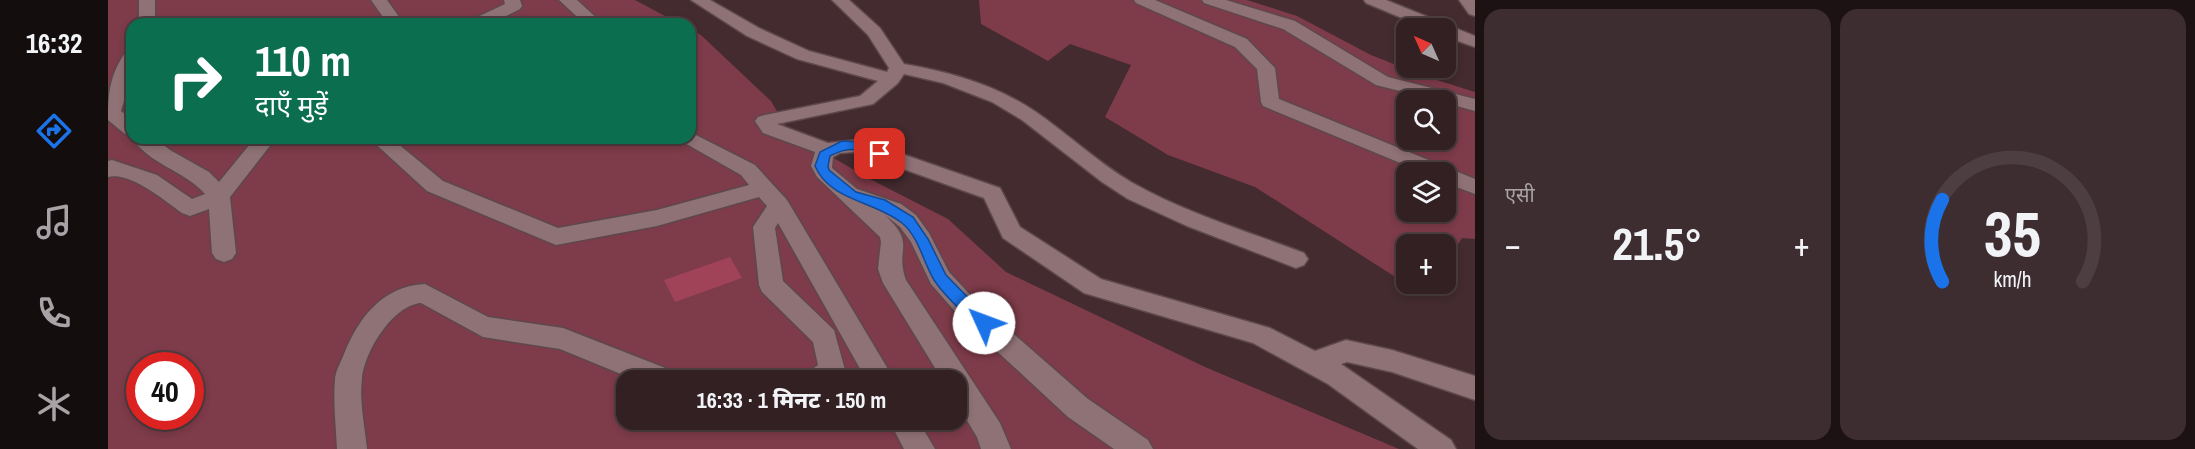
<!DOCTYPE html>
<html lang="hi">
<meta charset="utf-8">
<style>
:root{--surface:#322023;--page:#3d2d30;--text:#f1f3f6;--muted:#a8a3a6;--line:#4d3e41;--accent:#1a73e8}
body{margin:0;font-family:"Archivo Narrow","Noto Sans Devanagari",sans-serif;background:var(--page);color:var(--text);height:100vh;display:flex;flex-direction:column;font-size:22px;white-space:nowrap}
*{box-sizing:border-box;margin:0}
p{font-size:20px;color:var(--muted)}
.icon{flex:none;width:33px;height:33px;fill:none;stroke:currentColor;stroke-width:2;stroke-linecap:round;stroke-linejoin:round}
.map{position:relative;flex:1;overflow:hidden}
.drawer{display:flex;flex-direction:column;gap:9px;padding:9px;background:#1c1213;width:720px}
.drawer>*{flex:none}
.hud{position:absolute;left:18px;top:18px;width:570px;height:126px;border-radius:18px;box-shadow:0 3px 9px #0003,0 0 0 2px var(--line);background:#0b6e4f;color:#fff;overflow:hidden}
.needle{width:39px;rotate:315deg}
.fabs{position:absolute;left:1288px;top:18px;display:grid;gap:12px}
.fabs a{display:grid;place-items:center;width:60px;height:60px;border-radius:12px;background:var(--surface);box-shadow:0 3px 9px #0003,0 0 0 2px var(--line);font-size:30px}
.speed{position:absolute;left:18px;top:352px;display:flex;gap:12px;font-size:30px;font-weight:700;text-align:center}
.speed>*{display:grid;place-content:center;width:78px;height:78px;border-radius:50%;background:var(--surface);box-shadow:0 3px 9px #0003,0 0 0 2px var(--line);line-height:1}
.speed .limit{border:9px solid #d22;background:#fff;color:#111}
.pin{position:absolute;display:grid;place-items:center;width:51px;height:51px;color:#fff;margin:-26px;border-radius:12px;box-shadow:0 3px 9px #0006}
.me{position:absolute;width:66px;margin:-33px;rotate:313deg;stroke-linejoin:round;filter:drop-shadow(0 0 4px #0008)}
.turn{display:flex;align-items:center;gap:21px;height:126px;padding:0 30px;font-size:27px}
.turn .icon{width:78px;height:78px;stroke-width:2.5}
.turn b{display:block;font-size:42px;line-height:51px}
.big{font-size:45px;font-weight:800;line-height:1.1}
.drawer .tile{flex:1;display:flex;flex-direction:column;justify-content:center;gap:9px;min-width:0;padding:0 21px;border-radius:18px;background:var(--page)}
.drawer .dial{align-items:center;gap:0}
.dial svg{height:156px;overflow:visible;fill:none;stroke:var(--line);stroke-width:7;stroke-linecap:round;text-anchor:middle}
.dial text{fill:var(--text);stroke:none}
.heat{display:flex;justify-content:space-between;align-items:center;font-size:33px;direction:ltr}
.drawer .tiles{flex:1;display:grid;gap:9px;grid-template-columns:repeat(2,1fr)}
.trip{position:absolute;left:508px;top:370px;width:351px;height:60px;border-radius:18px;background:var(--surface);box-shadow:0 3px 9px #0003,0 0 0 2px var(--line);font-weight:800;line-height:60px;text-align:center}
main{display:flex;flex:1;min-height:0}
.menu{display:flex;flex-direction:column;width:108px;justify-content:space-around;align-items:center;background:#140d0e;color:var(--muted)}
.menu .icon{width:42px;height:42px}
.menu .current{color:var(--accent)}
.menu b{font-size:27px;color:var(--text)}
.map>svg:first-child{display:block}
</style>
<main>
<nav class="menu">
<b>16:32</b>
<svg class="icon current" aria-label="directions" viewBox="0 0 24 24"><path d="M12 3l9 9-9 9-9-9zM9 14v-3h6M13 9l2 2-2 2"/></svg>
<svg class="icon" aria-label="music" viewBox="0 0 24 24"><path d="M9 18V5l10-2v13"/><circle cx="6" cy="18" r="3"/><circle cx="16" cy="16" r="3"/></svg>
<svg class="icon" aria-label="phone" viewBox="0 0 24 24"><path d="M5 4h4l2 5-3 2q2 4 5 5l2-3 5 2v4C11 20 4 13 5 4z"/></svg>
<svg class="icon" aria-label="climate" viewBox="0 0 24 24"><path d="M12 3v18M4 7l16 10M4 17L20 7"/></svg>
</nav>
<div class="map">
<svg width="1367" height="449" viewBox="0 0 1367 449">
<rect width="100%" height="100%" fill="#432b2f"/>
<g fill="#7e3b49" fill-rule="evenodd">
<path d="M0,0H527L572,24H24V138H582V29L593,35L663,101L681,132L760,178L840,219L898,272L1097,367L1291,449H0ZM32,366H82V417H32ZM519,381H849V420H519Z"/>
<path d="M871,0H1139L1189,16L1263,55L1316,76L1367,92V239L1354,238L1338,263V244H1299V280H1292L1147,187L1060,155L997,117L1023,65L962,44L940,61L873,24ZM1299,100H1338V140H1299ZM1299,172H1338V212H1299Z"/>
</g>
<polygon fill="#a14358" points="622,257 634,278 567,302 556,280"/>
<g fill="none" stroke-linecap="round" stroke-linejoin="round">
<defs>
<g id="minor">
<rect x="31" y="0" width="16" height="24"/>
<polygon points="263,0 279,0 296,24 280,24"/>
<polygon points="396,0 412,0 414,6 412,9 382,24 361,24 363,20 397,4"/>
<polygon points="451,0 469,0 495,24 477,24"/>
<path d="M583,0H602L651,28L701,51L779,72L781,68L760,35L724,0H741L772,28L796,64C843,72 888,85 928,112C960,134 989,162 1023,182C1077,213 1139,231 1196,253L1200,259L1196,265L1188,268L1079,226L1020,199L994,182L914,120L884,102L835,83L796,74L790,83L765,104L669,124L720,143L750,140L757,141L892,188L912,227L993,279L1162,328L1207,351L1238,340L1284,350L1367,376V400L1284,372L1239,362L1233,364L1343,440L1348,449H1310L1220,384L1145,343L976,293L895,238L876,198L748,152L732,153L725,157L724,168L749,189L793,204L808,215L821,233L841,272L869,302L980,399L1040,440L1045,449H1006L960,417L851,316L823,284L803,242L792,227L776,214C810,246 786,247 798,280L892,423L903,449H873L869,437L849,404V381H835L775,283L770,269L773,242L772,237L709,177L703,166L707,152L655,133L647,121L650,117L657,115L752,96L770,81L689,59L639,36Z"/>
<polygon points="1026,0 1047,0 1139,39 1167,68 1171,99 1367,179 1367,194 1338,183 1338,172 1314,172 1155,106 1153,102 1149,69 1127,47 1028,3"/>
<polygon points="1094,0 1118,0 1187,21 1280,77 1367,99 1367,111 1338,103 1338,100 1328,100 1268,85 1175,29 1096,3"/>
<polygon points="1256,0 1278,0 1367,36 1367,47 1338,37 1338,28 1318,28 1258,3"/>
<polygon points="1351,0 1367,0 1367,16 1361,14"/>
<path d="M24,50V73L13,111L24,120V136L17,134L0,120C0,92 2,75 18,51Z"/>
<polygon points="582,132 647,165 679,200 787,381 759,381 670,223 667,228 675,281 726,330 737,370 730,381 695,381 699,373 710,365 705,342 654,292 651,285 645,227 659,206 651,197 549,226 448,245 319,191 261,138 283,138 335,181 450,228 549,210 641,185 633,175 575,142 572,138 582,138"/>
<path d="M24,138H47L62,150L101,172L111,182L147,138H168L122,197L128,253L124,259L116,262L108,259L104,253L101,209L82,216L74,213C57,201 22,171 0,177V161L4,160L49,175L84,199L97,194C77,171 41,164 24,138Z"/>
<path d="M317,284L380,317L455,328L570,373L574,381H530L452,349L375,337L313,303C285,305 256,352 254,379C251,401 257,427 259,449H229C228,427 225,402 227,380C227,372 233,362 236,354C251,317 275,286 317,284Z"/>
<polygon points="781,420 810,420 827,449 796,449"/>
</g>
</defs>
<use href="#minor" stroke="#5d484c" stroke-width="3"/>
<use href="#minor" fill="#8f7276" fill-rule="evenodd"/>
</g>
<path fill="#1a73e8" stroke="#114b97" stroke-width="1.5" d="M734,141L750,142L777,151L779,154L772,158C749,151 745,144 722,156L720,166L721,170L748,192L777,200L805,217L820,239L838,275L881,319L884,323L881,328L876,330L871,328C856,313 837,297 826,280C815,262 811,237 794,223C767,201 722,201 707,166L712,152Z"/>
</svg>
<div class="fabs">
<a><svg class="needle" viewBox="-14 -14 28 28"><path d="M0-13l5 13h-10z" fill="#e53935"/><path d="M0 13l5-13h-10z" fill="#a8a3a6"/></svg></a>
<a><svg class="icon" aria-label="search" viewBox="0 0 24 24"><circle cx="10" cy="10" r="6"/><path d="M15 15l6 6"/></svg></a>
<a><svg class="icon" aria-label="layers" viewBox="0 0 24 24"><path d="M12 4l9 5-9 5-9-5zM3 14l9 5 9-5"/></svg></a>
<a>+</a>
</div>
<div class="speed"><div class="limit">40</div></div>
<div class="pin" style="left:772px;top:154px;background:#d93025"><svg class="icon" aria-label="arrive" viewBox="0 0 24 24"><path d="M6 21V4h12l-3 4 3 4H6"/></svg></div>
<svg class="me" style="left:876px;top:323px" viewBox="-20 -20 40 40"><circle r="19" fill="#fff"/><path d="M0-13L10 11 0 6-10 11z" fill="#1a73e8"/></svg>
<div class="trip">16:33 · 1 मिनट · 150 m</div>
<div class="hud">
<div class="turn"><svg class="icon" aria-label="right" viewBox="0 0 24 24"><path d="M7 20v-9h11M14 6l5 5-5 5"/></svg><div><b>110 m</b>दाएँ मुड़ें</div></div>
</div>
</div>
<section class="drawer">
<div class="tiles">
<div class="tile"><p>एसी</p>
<div class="heat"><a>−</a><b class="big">21.5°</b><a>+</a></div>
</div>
<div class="tile dial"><svg viewBox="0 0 100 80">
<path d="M14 69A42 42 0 1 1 86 69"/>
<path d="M14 69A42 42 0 0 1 14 27" stroke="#1a73e8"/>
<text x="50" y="56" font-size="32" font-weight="700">35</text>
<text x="50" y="72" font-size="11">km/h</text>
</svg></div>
</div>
</section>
</main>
